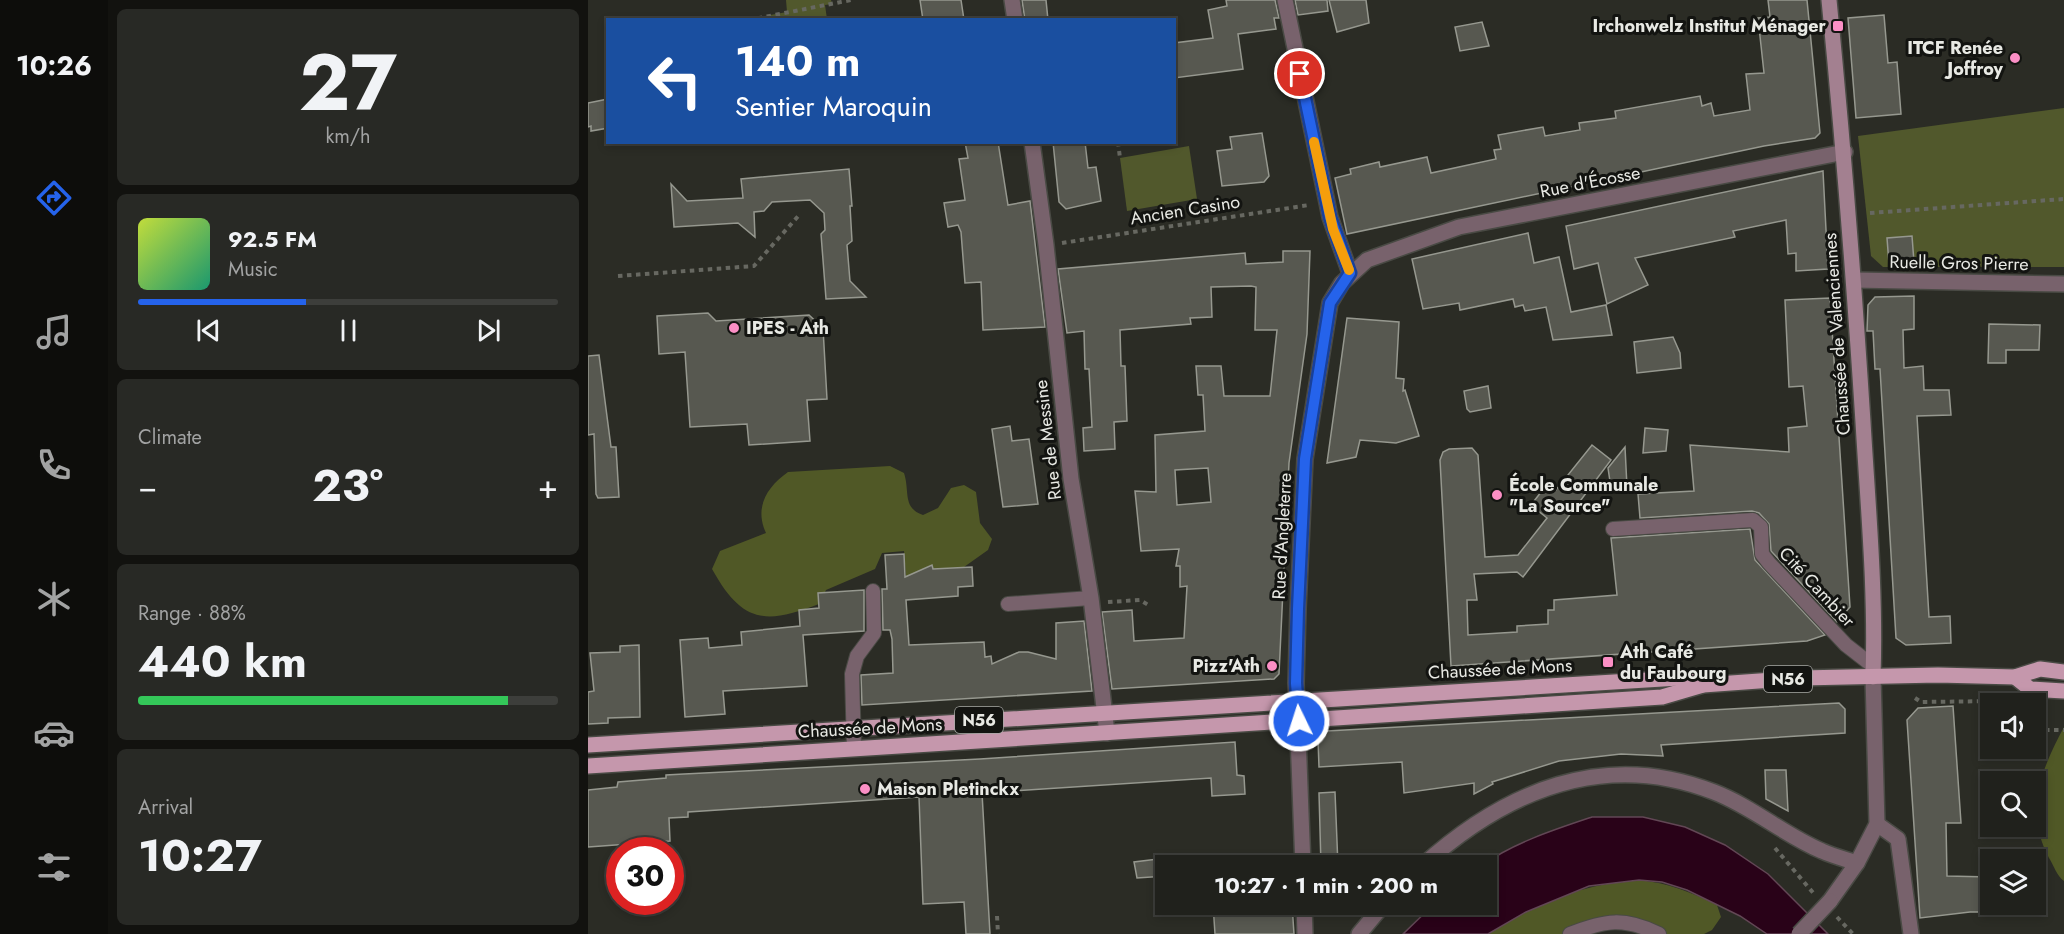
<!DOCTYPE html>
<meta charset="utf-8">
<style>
:root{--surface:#20211c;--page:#282925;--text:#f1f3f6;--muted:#a2a3a3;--line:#3d3e3b;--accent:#2563eb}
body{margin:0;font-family:Jost,sans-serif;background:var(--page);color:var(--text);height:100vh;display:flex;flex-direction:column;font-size:22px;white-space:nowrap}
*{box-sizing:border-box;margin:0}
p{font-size:20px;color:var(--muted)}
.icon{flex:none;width:33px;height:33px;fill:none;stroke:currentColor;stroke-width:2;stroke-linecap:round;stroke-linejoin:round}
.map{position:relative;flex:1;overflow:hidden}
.sheet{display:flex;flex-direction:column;gap:9px;padding:9px;background:#12120f;width:480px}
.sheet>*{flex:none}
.banner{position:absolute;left:18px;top:18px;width:570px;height:126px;border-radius:0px;box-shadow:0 3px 9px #0003,0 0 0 2px var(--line);background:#1a4fa0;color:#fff;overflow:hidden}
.buttons{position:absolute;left:1392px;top:693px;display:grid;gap:12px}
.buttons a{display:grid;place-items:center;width:66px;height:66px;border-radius:0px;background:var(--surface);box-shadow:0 3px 9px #0003,0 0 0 2px var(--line);font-size:30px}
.speed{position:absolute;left:18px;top:837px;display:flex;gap:12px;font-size:30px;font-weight:700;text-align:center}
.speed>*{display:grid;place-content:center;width:78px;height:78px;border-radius:50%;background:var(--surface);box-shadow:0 3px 9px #0003,0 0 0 2px var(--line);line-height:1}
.speed .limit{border:9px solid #d22;background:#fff;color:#111}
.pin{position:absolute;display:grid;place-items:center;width:51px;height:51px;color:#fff;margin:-26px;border:3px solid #fff;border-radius:50%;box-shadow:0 2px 6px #0007}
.me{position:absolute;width:66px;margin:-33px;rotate:356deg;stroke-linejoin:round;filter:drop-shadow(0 0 4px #0008)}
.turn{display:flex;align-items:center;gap:21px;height:126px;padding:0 30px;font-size:27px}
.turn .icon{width:78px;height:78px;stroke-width:2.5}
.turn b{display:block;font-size:42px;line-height:51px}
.big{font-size:45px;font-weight:700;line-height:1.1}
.sheet .card{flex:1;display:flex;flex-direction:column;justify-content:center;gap:9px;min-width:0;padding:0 21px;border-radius:9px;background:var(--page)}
.sheet .dial{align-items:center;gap:0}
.dial b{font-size:78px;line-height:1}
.song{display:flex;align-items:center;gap:18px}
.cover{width:72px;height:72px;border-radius:9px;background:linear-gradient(135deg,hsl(70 70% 55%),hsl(160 70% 35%))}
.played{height:6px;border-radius:3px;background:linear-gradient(90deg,var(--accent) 40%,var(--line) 40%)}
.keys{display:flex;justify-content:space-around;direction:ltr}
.heat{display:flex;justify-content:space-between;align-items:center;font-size:33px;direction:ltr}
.charge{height:9px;border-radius:4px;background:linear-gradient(90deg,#34c759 88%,var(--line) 0)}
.trip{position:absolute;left:567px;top:855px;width:342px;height:60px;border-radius:0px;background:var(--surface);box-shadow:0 3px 9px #0003,0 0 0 2px var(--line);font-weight:700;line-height:60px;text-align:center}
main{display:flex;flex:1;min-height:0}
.tab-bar{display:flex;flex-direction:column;width:108px;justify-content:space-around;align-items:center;background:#0d0d0b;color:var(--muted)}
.tab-bar .icon{width:42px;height:42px}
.tab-bar .current{color:var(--accent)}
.tab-bar b{font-size:27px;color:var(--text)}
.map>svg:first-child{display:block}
</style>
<main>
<nav class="tab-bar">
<b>10:26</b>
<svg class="icon current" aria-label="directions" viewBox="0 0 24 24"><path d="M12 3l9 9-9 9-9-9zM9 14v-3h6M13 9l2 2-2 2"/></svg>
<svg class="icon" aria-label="music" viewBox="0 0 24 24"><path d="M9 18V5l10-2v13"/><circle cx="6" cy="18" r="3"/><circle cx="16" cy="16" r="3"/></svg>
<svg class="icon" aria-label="phone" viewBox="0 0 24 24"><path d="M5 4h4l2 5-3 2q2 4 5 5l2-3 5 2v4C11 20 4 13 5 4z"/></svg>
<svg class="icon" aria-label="climate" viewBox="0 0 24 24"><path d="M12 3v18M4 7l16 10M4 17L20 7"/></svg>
<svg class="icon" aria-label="car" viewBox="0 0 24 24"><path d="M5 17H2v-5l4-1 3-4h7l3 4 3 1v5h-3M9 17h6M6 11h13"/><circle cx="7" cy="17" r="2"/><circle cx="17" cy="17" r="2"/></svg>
<svg class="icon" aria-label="filters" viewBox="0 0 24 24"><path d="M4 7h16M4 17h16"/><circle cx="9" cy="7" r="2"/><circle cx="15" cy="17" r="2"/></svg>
</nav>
<section class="sheet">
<div class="card dial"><b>27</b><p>km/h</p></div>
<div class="card">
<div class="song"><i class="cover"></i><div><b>92.5 FM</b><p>Music</p></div></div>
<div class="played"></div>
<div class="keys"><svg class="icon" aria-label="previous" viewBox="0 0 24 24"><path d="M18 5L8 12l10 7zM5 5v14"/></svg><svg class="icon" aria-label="pause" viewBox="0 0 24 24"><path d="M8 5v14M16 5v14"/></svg><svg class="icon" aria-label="next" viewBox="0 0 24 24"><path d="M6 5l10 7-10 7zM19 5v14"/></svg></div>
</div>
<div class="card"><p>Climate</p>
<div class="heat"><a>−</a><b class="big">23°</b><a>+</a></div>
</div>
<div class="card"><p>Range · 88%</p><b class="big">440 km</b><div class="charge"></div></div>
<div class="card"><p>Arrival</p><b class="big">10:27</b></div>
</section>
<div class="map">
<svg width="1476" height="934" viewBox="0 0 1476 934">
<rect width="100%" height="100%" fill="#2b2c25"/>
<g fill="#51582c">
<polygon points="198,0 243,0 244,4 237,5 239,19 161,19 199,12"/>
<polygon points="1476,108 1476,267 1295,267 1283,256 1270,136"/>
<polygon points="601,146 609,199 539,211 532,158"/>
</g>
<g fill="#505826">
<path d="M302,466L316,473C322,491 314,508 335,515L350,508L363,488L376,485L388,492L392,523L404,539L400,550L376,567L371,581L319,589L316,551L294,553L287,569L238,590L231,604C177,625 154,623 124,569L132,551L178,533C166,507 179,487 200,472Z"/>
<path d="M1476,727V881C1469,876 1466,866 1461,858C1436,811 1453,770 1476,727Z"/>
<path d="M1051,880C1080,883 1103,892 1129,905L1133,917L1124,930L1116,934H1071L1048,923L1001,927L1002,934H900C945,904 997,883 1051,880Z"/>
</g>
<path fill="#290218" stroke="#624755" stroke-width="1.5" d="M1004,817H1055L1097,827L1137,845L1180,874L1240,934H1179L1152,916L1099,890L1074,882L1051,880L1001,886L938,912L900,934H815L845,905L898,904V866L894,865C928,842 965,830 1004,817Z"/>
<g fill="#575850" stroke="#96988f" stroke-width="1.5" fill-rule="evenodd">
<polygon points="332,0 373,0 376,20 335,20"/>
<polygon points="434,0 458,0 460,20 437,20"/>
<polygon points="638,0 687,0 691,18 686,18 688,29 650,34 655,69 586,78 586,43 625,38 620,10 639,6"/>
<polygon points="707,0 739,0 740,11 710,15"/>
<polygon points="741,0 778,0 781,23 749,32"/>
<polygon points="1180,0 1219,0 1232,133 1227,138 1176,146 759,234 747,178 763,174 762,169 791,162 792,167 839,157 843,173 908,159 906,150 913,149 910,135 955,127 957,136 992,130 991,123 1028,118 1027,111 1112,96 1114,106 1123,103 1126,116 1162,110 1158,74 1176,73 1170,18 1182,17"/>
<polygon points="1296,15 1300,63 1309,62 1313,114 1268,118 1260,18"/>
<polygon points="894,22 901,46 872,51 867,27"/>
<polygon points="20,99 20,128 3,131 3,126 0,127 0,103"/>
<polygon points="674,133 681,176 676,182 634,186 629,151 644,149 642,137"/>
<polygon points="377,142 410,142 420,205 442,201 457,327 395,330 393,282 377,283 373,232 370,225 360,227 356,203 377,200 371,159 380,158"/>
<polygon points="465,142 497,142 500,168 508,167 513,201 478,209 471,202"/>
<polygon points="261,169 264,206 262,206 264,241 259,245 262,281 278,297 238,299 233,234 237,230 236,213 222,200 184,202 176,211 166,212 167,237 150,223 86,227 83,184 99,201 155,198 153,179"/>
<polygon points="1235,171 1240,269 1208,271 1208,253 1200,254 1198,220 1145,231 1147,237 1047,258 1060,285 1019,304 1010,263 986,269 978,226"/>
<polygon points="940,233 946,263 971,257 983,312 1018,305 1024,335 965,340 958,307 937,311 935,305 927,307 925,299 872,310 871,303 835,309 824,259"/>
<polygon points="1324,236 1326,262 1301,264 1299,238"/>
<path d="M695,251H722L719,334L701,463L691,674L686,679L524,689L514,612L544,610L546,641L596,638L599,586L592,587V566H588L591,549L553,551L547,491L568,492L567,435L617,431L615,395H610L608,366H633L636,396H682L689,330H667L668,287L663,286L623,287L624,317L602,318L603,324L532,330L533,366H537L539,421L526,422L527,449L496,451L495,428L504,427L501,369H497L496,331L479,333L470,269L657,253L658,264L695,262ZM620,468L623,502L589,505L587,470Z"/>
<polygon points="1326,296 1326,329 1315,330 1316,368 1335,366 1336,390 1361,390 1363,415 1329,416 1341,617 1362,616 1363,643 1318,645 1308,638 1292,369 1287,369 1285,331 1279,331 1280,305 1287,297"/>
<polygon points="1242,298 1262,607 1249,622 1183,551 1181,524 1171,513 1164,511 1052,518 1050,494 1106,491 1102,445 1201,452 1200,428 1219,426 1215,386 1201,387 1197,300"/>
<polygon points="120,313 128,321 221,315 235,328 239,399 219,400 222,441 161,445 159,424 102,427 97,352 71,354 69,316"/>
<polygon points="759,318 811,322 808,378 816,379 815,391 817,390 831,436 808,443 772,440 768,457 739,463"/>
<polygon points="1401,324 1452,325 1451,350 1418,350 1418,363 1400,363"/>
<polygon points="1085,337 1092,353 1093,368 1049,373 1046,342"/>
<polygon points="11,355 23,447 28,447 31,497 10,498 8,494 6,434 0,435 0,356"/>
<polygon points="900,386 903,408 882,412 879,409 876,391"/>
<polygon points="422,426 424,441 441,439 450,504 415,507 404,429"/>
<polygon points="1057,428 1080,430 1078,451 1055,453"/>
<polygon points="1004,445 1023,460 935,577 929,572 886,574 889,600 879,600 880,635 929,632 929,626 960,624 960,610 966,610 966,600 1029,595 1023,538 1162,529 1167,560 1237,635 1219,641 863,666 852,460 855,452 861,449 884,448 890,455 897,557 930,555 959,518 943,505 960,483 968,490"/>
<polygon points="1037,447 1039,487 1023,488 1020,468"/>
<polygon points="316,554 317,577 344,565 345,569 384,567 385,586 370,587 370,596 318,600 321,645 396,642 397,657 403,656 404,664 431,652 440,652 468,659 468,623 496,621 504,691 274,705 273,675 305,673 304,639 302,630 295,630 294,589 299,589 297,555"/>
<polygon points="276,590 276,631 215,635 219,686 135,691 137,714 97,717 92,640 120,638 121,648 154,645 153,632 212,626 211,610 231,608 230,593"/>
<polygon points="51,645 52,717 20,718 20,723 0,724 0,692 6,691 2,653 32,652 32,646"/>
<polygon points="1251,703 1257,709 1257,733 1073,745 1075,756 1033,754 971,761 904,782 905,784 886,794 886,783 816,793 814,762 731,767 730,740 739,731"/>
<polygon points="1365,706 1373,823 1358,823 1359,876 1402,877 1402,912 1382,912 1332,918 1319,720 1330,708"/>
<polygon points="647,742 649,775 656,776 657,794 624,796 623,778 394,793 402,934 378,934 376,902 335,904 331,797 100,812 100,817 81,818 82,841 0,847 0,790 29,787 30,782 78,778 78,775 96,774 392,759"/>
<polygon points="1177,770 1198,770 1200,811 1178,799"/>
<polygon points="747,792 750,866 733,866 731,793"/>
<polygon points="578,858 578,876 549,878 546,862"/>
<polygon points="625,904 704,904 706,934 627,934"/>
</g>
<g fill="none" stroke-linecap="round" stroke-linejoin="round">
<defs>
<g id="service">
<polyline points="1025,529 1165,520 1173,527 1174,554 1181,563 1258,645 1285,666"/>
<polyline points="420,604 503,598"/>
<polyline points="266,749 264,674 269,656 286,633 285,591"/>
<path d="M982,934C1017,920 1036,917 1071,934"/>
</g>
<g id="minor">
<polyline points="424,0 427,20"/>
<polyline points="697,0 742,217 762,273"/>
<polyline points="444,142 458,245 483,479 503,598 519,733"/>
<polyline points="1266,280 1476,284"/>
<polyline points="1289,824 1310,839 1323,934"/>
<polyline points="715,866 708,683 710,609 717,459 742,303 754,283 779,260 871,227 1257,152"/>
<path d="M834,866C917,791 1016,749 1126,792C1165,807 1196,835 1234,851C1245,856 1257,859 1269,863"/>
<polyline points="716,904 717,934"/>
<polyline points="771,934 796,904"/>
</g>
<polyline id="tertiary" points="1242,901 1269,863 1289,824 1285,677"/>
<path id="secondary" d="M1241,0C1255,141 1266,281 1275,422C1280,507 1288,592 1285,677"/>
<g id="primary">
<polyline points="1427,677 1442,689 1476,691"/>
<polyline points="0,745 1091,678 1115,685"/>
<polyline points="0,766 1074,697 1115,685 1213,678 1350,675 1427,677 1452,669 1476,672"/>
</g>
</defs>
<use href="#service" stroke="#494a44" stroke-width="16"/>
<use href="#minor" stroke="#494a44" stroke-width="18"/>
<use href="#tertiary" stroke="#494a44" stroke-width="18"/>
<use href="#secondary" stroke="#494a44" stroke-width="18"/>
<use href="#primary" stroke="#494a44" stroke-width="18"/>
<g stroke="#676861" stroke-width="4" stroke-dasharray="4.5 4.5" stroke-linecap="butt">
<polyline points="161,20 263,0"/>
<polyline points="530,142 532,158"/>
<polyline points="1282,213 1476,199"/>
<polyline points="474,243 721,205"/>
<polyline points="30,276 166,266 212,214"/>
<polyline points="520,602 552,600 562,606"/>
<polyline points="1327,698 1333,702 1413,701 1414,704"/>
<polyline points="1448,730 1476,730"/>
<polyline points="1187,848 1227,895"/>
<polyline points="409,916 410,934"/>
<polyline points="1249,917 1265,934"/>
</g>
<use href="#service" stroke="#78626c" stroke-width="14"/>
<use href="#minor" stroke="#78626c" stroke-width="15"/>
<use href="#tertiary" stroke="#78626c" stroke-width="15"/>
<use href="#secondary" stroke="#a38090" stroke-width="15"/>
<use href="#primary" stroke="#c597ac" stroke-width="15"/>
<defs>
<polyline id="tertiary-bridge" points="1211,934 1242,901"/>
</defs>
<use href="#tertiary-bridge" stroke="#494a44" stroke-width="18" stroke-linecap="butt"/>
<use href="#tertiary-bridge" stroke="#78626c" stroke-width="15"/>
</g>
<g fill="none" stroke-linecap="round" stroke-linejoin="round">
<defs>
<polyline id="route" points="711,721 708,683 710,609 717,459 742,303 762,273 742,217 712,74"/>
</defs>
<use href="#route" stroke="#184099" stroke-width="15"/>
<use href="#route" stroke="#2563eb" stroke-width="10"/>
<polyline stroke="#f59e0b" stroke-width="10" points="726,142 745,229 761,270"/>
</g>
<g fill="#fb8fc5" stroke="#131411" stroke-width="2">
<rect x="1244" y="20" width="12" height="12" rx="3"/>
<circle cx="1427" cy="58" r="6"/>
<circle cx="146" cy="328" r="6"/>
<circle cx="909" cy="495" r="6"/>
<rect x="1014" y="656" width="12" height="12" rx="3"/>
<circle cx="684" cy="666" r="6"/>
<circle cx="277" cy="789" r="6"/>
</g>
<g text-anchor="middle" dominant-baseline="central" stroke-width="6" stroke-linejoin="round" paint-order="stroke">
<g fill="#131411" stroke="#a8a9a5" stroke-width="1.5">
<rect x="1176" y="666" width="48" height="26" rx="4.5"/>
<rect x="367" y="707" width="48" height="26" rx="4.5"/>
</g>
<g font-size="16" font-weight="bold" fill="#e8e9e4">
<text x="1200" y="679">N56</text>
<text x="391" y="720">N56</text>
</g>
<g font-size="18" font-weight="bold" fill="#e8e9e4" stroke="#131411" text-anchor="start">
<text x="1238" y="26" text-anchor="end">Irchonwelz Institut Ménager</text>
<text x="1415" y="48" text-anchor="end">ITCF Renée<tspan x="1415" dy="21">Joffroy</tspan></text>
<text x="158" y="328">IPES - Ath</text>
<text x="921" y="485">École Communale<tspan x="921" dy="21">"La Source"</tspan></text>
<text x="1032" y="652">Ath Café<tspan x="1032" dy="21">du Faubourg</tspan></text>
<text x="672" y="666" text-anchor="end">Pizz'Ath</text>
<text x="289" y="789">Maison Pletinckx</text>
</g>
<g font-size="18" fill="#e8e9e4" stroke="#131411">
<text transform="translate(1002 182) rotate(-11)">Rue d'Écosse</text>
<text transform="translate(597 210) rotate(-9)">Ancien Casino</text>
<text transform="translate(1371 263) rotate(1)">Ruelle Gros Pierre</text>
<text transform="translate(1249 334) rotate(-94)">Chaussée de Valenciennes</text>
<text transform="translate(460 440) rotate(-97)">Rue de Messine</text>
<text transform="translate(694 536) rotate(-87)">Rue d'Angleterre</text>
<text transform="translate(1229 587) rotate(47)">Cité Cambier</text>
<text transform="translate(912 669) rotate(-3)">Chaussée de Mons</text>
<text transform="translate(282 728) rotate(-3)">Chaussée de Mons</text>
</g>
</g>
</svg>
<div class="buttons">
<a><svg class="icon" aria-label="sound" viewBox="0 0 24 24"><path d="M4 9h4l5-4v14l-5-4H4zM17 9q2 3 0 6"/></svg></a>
<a><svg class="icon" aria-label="search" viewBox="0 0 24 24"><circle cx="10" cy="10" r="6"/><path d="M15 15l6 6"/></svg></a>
<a><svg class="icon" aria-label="layers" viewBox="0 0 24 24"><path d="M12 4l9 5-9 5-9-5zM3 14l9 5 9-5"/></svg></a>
</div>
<div class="speed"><div class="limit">30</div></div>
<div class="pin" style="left:712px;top:74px;background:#d93025"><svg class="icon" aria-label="arrive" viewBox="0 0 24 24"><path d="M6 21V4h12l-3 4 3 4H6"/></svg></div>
<svg class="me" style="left:711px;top:721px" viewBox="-20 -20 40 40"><circle r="17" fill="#2563eb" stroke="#fff" stroke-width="3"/><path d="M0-11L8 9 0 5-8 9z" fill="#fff"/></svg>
<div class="trip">10:27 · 1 min · 200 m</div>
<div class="banner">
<div class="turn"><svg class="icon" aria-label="left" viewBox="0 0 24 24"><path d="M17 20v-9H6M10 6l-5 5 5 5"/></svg><div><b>140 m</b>Sentier Maroquin</div></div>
</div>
</div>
</main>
